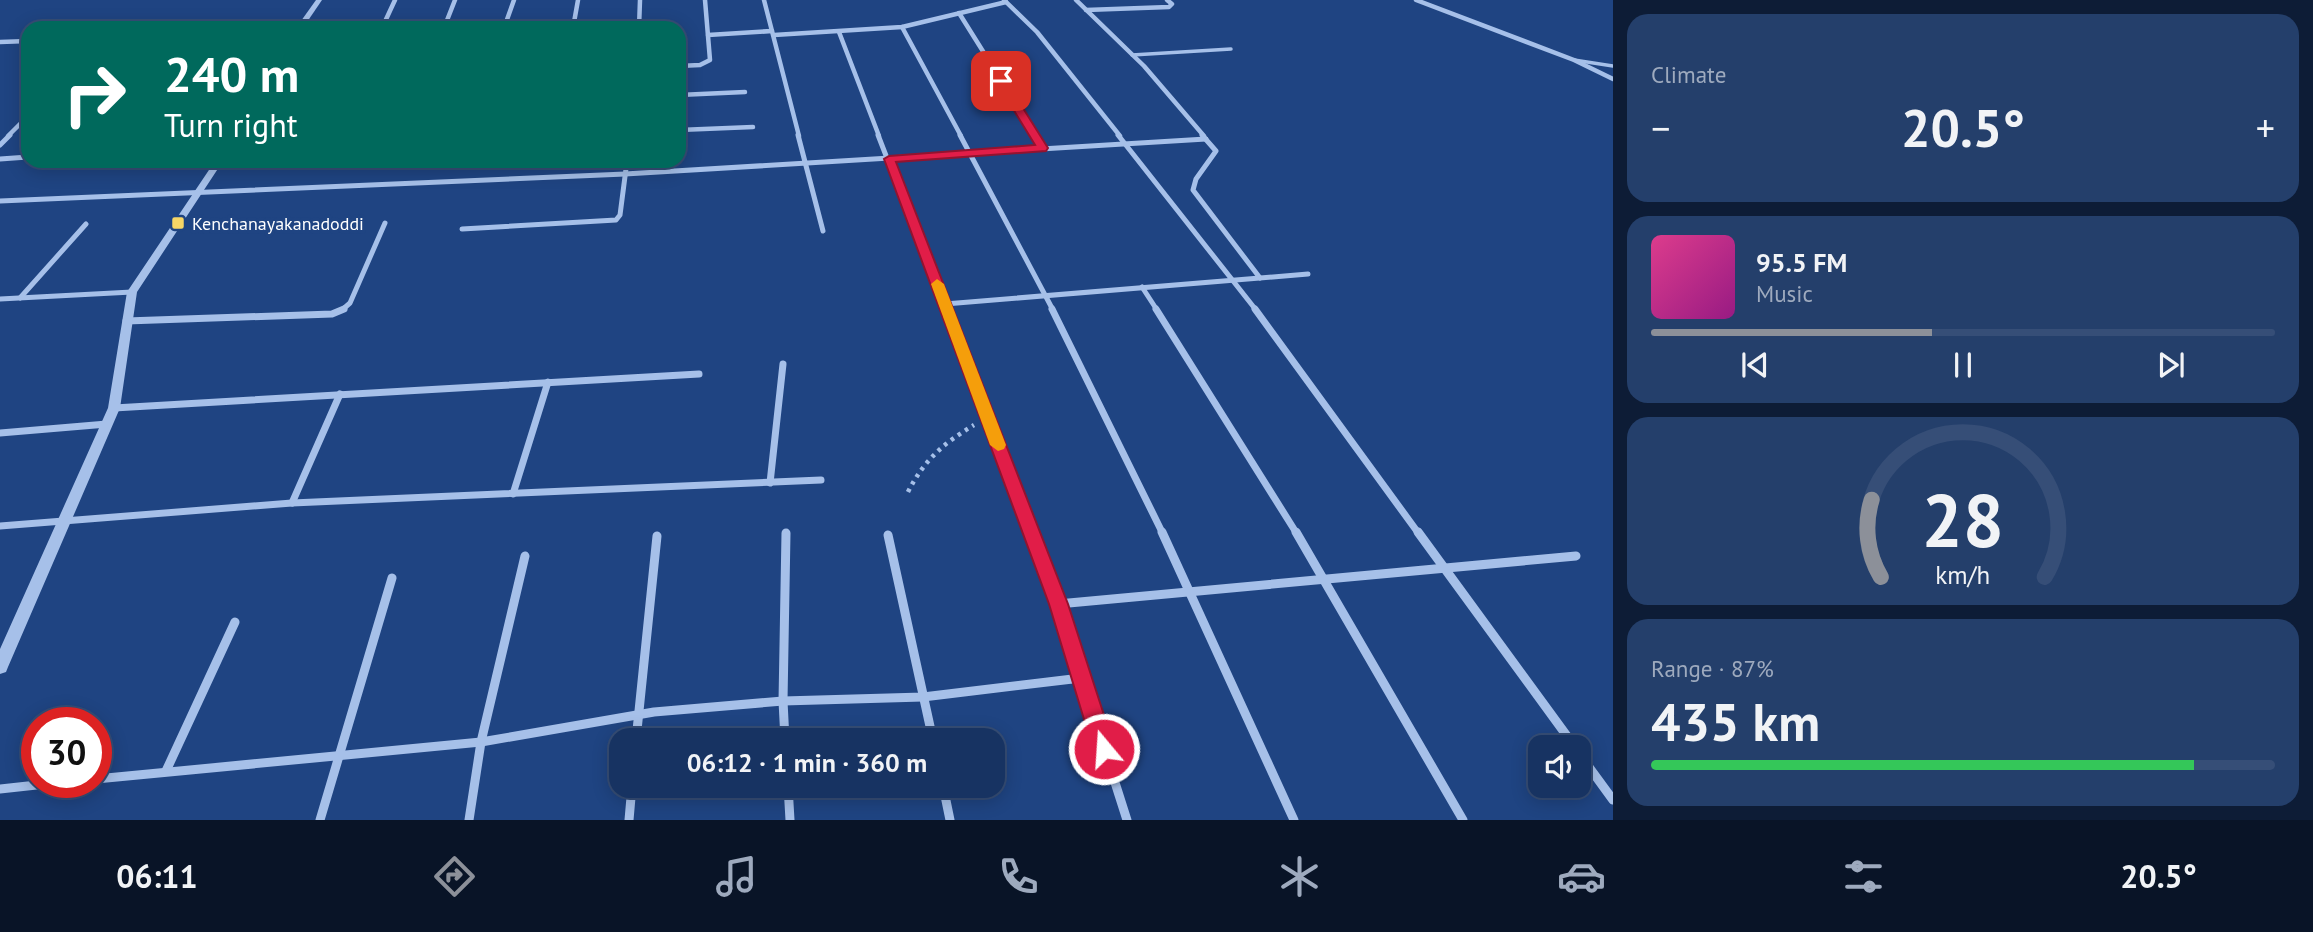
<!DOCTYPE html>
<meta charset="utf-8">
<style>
:root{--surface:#173362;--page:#243f6b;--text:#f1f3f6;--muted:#9eaabe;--line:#364e77;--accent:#8c9099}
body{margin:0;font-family:"PT Sans",sans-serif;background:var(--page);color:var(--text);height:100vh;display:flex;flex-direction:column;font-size:26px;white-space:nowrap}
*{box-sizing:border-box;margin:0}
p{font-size:23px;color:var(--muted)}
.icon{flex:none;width:38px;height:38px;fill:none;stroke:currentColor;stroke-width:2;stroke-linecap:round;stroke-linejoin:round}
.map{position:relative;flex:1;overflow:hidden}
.sheet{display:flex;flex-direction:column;gap:14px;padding:14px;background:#0d1c36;width:700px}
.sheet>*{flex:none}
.banner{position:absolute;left:21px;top:21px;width:665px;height:147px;border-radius:21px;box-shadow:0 4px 18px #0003,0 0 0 2px var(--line);background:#00695c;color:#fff;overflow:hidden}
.fabs{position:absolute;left:1528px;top:735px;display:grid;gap:14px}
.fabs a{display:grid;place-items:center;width:63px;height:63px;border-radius:14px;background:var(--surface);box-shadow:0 4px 18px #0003,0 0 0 2px var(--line);font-size:35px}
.speed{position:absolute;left:21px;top:707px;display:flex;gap:14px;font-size:35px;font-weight:700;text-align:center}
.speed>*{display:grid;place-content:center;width:91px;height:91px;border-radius:50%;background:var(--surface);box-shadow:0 4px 18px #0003,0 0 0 2px var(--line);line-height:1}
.speed .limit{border:10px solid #d22;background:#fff;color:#111}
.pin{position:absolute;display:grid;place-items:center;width:60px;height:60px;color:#fff;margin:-30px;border-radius:14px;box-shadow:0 4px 10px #0006}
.me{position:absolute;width:77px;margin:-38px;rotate:342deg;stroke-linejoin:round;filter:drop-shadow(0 0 5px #0008)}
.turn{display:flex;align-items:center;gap:24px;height:147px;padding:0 28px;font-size:32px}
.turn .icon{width:91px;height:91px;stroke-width:2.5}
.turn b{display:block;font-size:49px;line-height:60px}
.big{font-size:52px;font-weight:700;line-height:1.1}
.sheet .widget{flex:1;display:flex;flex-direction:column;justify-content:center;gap:10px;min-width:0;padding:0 24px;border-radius:21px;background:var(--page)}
.sheet .dial{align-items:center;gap:0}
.dial svg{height:182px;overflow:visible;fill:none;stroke:var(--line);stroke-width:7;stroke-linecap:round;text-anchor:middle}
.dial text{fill:var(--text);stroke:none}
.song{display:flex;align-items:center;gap:21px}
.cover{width:84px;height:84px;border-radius:10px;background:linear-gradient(135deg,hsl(330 70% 55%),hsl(310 70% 35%))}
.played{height:7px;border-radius:4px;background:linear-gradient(90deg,var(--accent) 45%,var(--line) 45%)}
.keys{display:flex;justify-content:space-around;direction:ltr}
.heat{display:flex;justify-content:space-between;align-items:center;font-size:38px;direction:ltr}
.charge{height:10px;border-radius:5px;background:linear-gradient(90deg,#34c759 87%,var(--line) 0)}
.trip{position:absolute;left:609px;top:728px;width:396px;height:70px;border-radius:21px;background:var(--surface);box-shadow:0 4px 18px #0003,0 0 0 2px var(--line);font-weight:700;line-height:70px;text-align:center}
.dock{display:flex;height:112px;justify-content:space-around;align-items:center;background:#091427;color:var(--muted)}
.dock .icon{width:49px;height:49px}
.dock .on{color:var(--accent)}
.dock b{font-size:32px;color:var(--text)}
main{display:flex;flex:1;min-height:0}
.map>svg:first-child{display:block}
</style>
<main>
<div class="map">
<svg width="1613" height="820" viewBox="0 0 1613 820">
<rect width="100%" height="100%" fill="#1f4482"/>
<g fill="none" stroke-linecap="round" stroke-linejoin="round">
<path stroke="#a6c0e9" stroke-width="4.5" stroke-dasharray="3.5 5" stroke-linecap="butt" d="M908,492C924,460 944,443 974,425"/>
<g stroke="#a6c0e9" stroke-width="3.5">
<polyline points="1132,55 1231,49"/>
<polyline points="1574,60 1613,66"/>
</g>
<g stroke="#a6c0e9" stroke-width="4.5">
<polyline points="764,0 799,136"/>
<polyline points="1004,0 1037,32 1120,136"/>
<polyline points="1076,0 1144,66 1204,136"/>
<polyline points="1416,0 1574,60 1613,79"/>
<polyline points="1086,10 1169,7 1172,4 1167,0"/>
<polyline points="959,13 1036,136"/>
<polyline points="902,27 961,136"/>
<polyline points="382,28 395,0"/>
<polyline points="444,28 455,0"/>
<polyline points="504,28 514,0"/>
<polyline points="573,28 578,0"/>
<polyline points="639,28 640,0"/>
<polyline points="839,32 879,136"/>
<polyline points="708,35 772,31"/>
<polyline points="774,35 902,27 1006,2"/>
<polyline points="0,42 28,41"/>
<polyline points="679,66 700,65 710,60 705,0"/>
<polyline points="679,95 745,92"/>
<polyline points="679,130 753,127"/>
<polyline points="8,136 28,116"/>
</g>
<g stroke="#a6c0e9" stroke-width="5">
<polyline points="798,135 823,231"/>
<polyline points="878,135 946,310"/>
<polyline points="960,135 1053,310"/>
<polyline points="1035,135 1043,148"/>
<polyline points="1118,135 1256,310"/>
<polyline points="1202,135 1216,151 1196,179 1193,190 1260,278"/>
<polyline points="0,145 10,135"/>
<polyline points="0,159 28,157"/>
<polyline points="0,201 625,174 1206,139"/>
<polyline points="462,229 616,220 620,215 627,161"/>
<polyline points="1142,287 1157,310"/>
<polyline points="20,298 86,224"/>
<polyline points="0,299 132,292"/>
<polyline points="945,304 1308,274"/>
<polyline points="342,310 350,303 385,223"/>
</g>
<g stroke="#a6c0e9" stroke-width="7">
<polyline points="945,309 1031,534"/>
<polyline points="1052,309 1163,534"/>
<polyline points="1156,309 1297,534"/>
<polyline points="1255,309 1419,534"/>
<polyline points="126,321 332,314 344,309"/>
<polyline points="114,408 699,374"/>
<polyline points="0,433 107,424"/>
<polyline points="770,483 783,364"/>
<polyline points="513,494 548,382"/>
<polyline points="292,503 340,394"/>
<polyline points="0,526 292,503 821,480"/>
</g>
<g stroke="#a6c0e9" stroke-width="9">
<polyline points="1030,532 1058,604 1127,820"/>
<polyline points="1162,532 1294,820"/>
<polyline points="1296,532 1463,820"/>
<polyline points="1418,532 1575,747"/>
<polyline points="888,535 933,740"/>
<polyline points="1058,604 1576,556"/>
<polyline points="636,740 657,536"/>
<polyline points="785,740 783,701 786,533"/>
<polyline points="1578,752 1613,800"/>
<polyline points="166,771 235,622"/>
<polyline points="96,779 481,742 654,712 783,701 923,697 1081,678"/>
<polyline points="788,786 790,820"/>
<polyline points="943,786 950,820"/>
<polyline points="0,789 64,782"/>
<polyline points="320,820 392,578"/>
<polyline points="469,820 481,742 525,556"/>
<polyline points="629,820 632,786"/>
</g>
<g fill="#a6c0e9" fill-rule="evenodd">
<polygon points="316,0 322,0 303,28 296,28"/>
<polygon points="215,161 223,161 137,292 120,408 8,667 6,672 0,674 0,649 108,408 127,292"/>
</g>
</g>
<polygon fill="#e11d48" stroke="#92132f" stroke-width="2" points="1001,78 1006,81 1048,148 1046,151 896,162 1068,604 1115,749 1112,757 1104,760 1096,757 1093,749 1049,604 884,159 889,156 1035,145 996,81"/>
<polygon fill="#f59e0b" points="937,279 944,284 1006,445 1004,449 998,451 990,445 931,284"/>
<rect fill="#f7d666" stroke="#1f4482" stroke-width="2.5" x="171" y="216" width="14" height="14" rx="3.5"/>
<g text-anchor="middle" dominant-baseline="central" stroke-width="7" stroke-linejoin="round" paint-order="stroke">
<g font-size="18" fill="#fff" stroke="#1f4482" text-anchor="start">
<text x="192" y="223">Kenchanayakanadoddi</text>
</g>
</g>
</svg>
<div class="fabs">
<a><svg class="icon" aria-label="sound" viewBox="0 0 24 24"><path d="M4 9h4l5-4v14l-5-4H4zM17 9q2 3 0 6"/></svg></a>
</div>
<div class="speed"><div class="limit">30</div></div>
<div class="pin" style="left:1001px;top:81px;background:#d93025"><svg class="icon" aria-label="arrive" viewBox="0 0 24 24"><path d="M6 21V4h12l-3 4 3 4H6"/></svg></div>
<svg class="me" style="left:1104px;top:749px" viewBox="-20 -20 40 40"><circle r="17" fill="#e11d48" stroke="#fff" stroke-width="3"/><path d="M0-11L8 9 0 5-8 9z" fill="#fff"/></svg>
<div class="trip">06:12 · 1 min · 360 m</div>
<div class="banner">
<div class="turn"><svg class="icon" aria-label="right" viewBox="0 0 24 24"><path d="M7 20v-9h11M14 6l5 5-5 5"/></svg><div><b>240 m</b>Turn right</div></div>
</div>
</div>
<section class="sheet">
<div class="widget"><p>Climate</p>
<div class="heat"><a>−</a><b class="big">20.5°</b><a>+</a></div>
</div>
<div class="widget">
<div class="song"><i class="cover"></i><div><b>95.5 FM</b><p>Music</p></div></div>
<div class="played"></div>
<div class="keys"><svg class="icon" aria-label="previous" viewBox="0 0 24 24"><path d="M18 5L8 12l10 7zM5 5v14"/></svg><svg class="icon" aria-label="pause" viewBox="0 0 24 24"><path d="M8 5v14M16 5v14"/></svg><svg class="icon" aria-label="next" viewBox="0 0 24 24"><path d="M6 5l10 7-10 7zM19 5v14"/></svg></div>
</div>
<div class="widget dial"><svg viewBox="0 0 100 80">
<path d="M14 69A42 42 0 1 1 86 69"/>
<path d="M14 69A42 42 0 0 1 10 35" stroke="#8c9099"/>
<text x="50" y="56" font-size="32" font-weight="700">28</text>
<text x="50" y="72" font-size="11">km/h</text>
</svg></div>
<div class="widget"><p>Range · 87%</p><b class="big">435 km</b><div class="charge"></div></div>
</section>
</main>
<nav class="dock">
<b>06:11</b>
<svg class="icon on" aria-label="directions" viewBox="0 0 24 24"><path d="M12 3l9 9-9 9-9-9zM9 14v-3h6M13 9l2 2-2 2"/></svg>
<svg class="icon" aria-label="music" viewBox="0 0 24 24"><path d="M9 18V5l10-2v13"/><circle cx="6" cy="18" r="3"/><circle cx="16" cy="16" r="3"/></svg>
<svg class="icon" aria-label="phone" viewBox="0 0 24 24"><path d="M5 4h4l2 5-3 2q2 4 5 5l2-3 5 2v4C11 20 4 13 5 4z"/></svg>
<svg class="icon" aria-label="climate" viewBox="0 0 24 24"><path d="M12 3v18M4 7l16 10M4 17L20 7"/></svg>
<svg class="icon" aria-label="car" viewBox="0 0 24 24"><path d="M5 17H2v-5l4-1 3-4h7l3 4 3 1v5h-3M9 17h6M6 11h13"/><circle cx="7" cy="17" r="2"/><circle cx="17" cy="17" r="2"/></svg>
<svg class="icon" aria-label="filters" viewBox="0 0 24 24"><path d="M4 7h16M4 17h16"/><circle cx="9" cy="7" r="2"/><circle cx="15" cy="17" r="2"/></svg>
<b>20.5°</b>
</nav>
